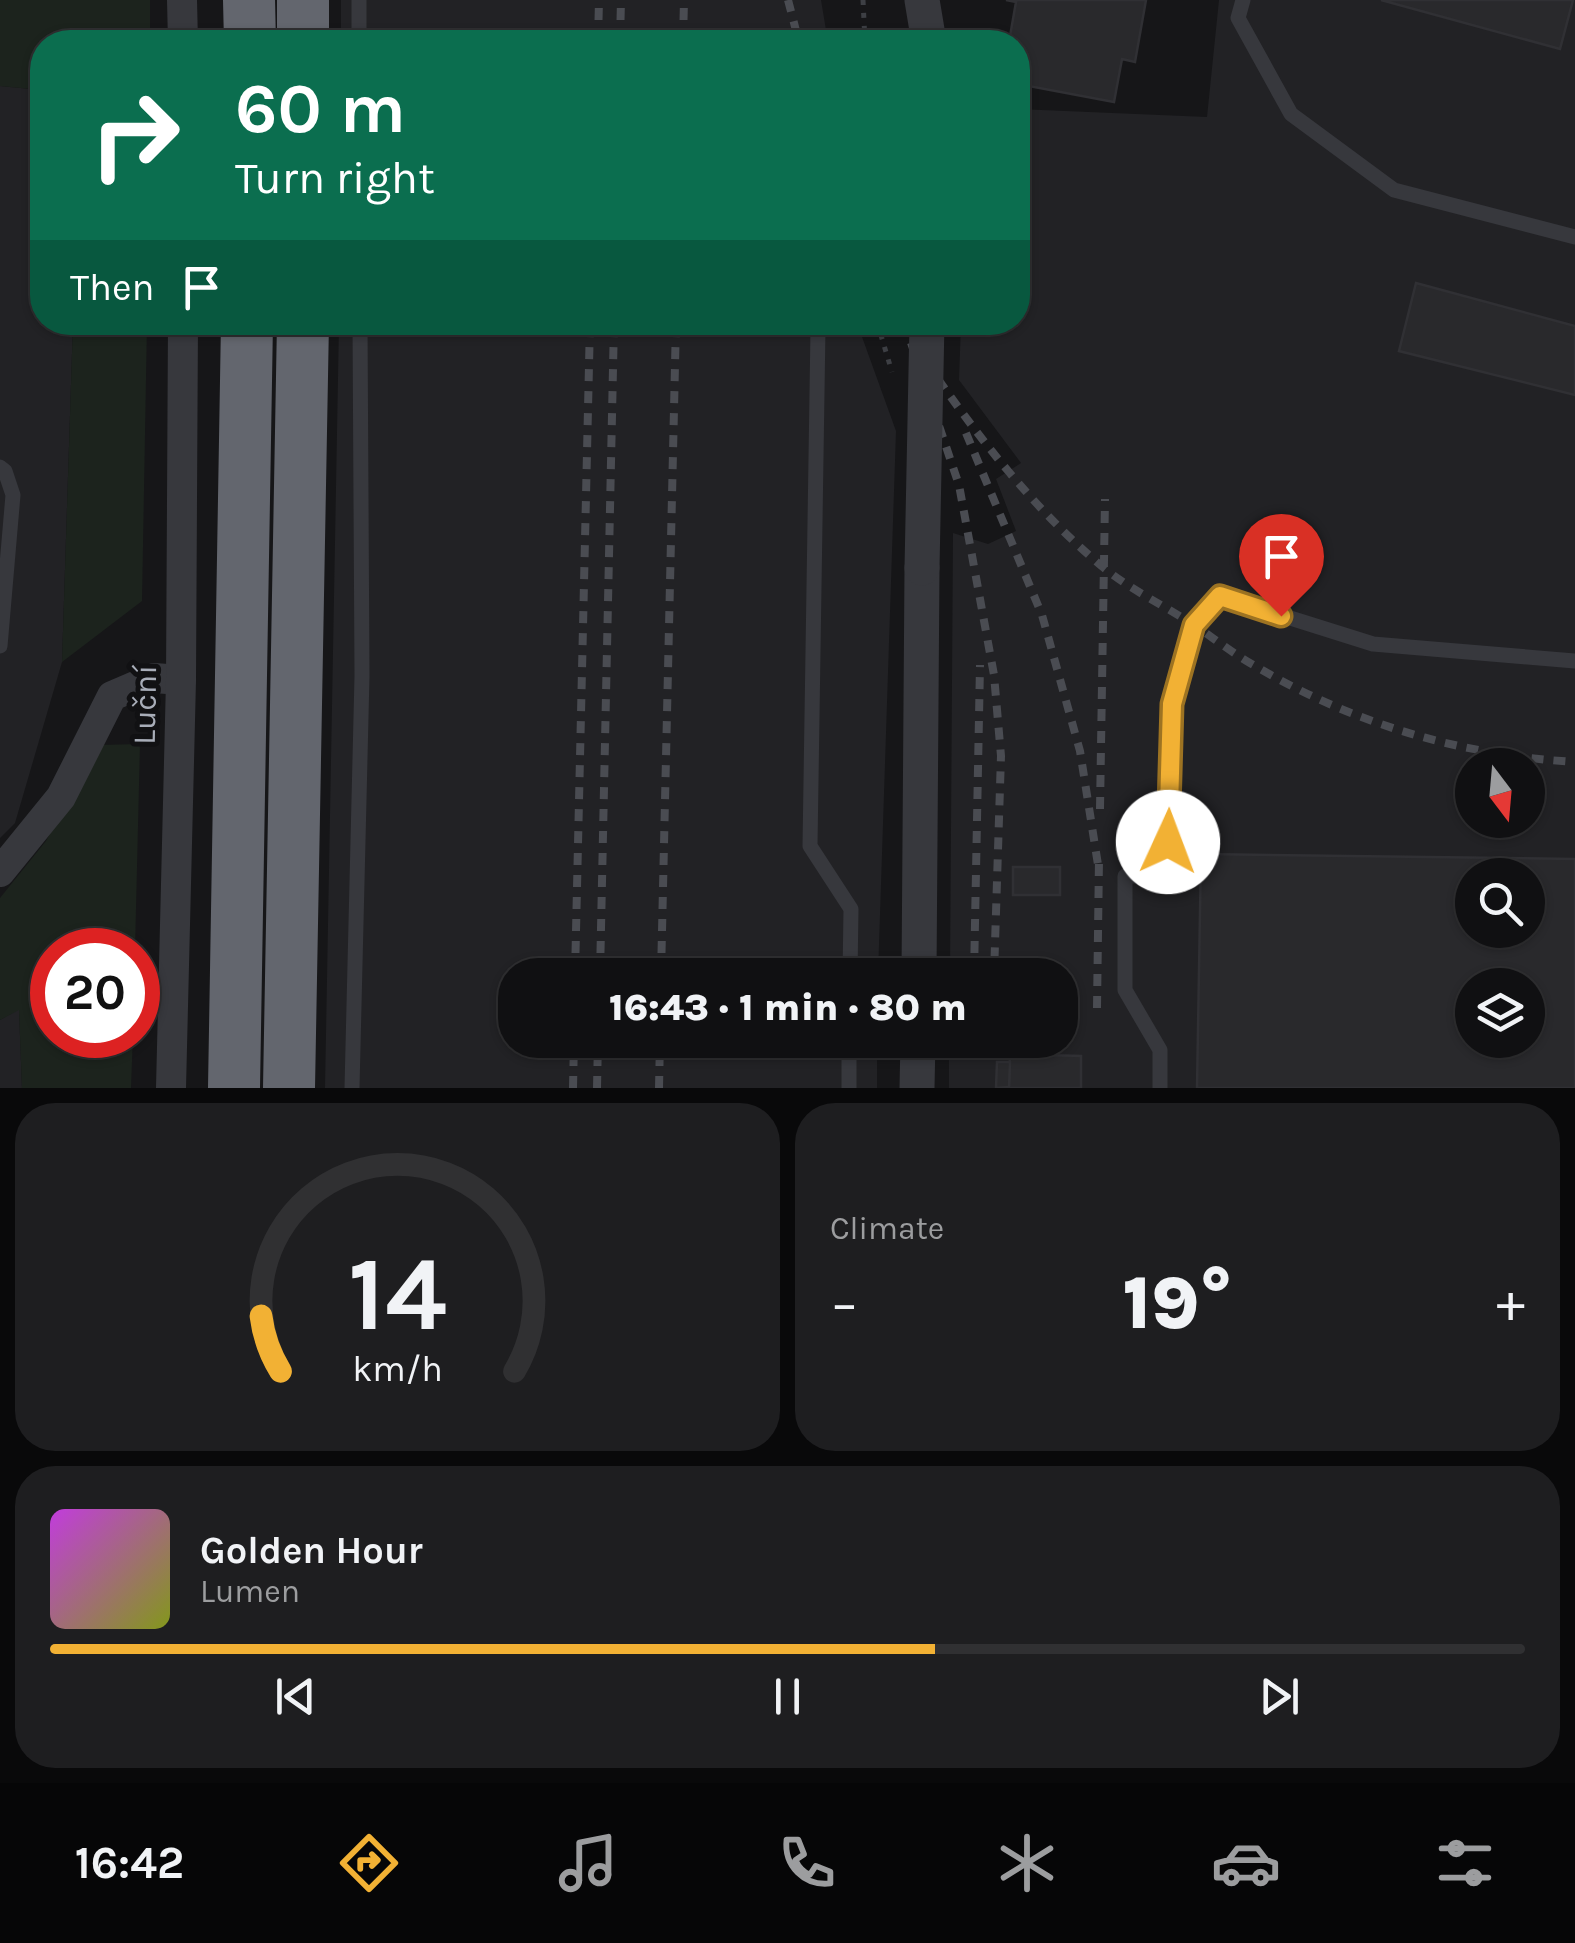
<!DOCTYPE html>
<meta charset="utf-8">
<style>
:root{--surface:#101012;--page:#1e1e20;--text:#f1f3f6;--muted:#9c9d9f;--line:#303032;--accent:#f2b134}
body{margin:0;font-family:Karla,sans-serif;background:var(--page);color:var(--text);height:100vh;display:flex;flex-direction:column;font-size:38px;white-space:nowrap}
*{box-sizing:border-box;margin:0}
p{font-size:32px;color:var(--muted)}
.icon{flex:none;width:55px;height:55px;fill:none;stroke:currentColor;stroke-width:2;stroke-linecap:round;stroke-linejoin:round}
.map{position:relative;height:1088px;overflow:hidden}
.details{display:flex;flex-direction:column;gap:15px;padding:15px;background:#09090a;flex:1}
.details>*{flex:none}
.banner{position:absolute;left:30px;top:30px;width:1000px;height:305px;border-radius:40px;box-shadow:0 2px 8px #0004,0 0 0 2px var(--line);background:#0b6e4f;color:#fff;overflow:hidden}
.needle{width:65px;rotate:164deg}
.controls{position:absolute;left:1455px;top:748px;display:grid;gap:20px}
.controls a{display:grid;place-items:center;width:90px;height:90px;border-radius:50%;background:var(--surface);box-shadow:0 2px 8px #0004,0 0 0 2px var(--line);font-size:50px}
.speed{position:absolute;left:30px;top:928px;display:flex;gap:20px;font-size:50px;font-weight:700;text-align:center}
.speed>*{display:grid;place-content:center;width:130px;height:130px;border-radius:50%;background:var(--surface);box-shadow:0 2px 8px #0004,0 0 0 2px var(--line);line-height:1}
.speed .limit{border:15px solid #d22;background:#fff;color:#111}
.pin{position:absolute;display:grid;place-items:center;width:85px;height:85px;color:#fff;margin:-102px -42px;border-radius:50% 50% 50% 0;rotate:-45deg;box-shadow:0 0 10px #0007}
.pin .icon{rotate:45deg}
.me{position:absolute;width:110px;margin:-55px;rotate:2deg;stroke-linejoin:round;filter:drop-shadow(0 0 8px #0008)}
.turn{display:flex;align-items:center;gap:35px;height:210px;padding:0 40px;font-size:45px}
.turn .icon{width:130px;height:130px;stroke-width:2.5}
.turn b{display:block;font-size:70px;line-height:85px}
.then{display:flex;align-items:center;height:95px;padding:0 40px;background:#0003;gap:20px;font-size:38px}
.big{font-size:75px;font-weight:800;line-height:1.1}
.details .widget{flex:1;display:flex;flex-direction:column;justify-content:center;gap:15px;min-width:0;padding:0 35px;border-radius:40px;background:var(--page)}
.details .dial{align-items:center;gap:0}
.dial svg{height:260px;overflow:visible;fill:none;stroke:var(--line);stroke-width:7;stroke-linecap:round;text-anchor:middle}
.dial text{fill:var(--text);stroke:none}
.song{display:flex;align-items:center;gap:30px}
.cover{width:120px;height:120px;border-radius:15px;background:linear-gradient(135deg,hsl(290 70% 55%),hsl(70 70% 35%))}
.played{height:10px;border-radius:5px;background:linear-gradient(90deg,var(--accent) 60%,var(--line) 60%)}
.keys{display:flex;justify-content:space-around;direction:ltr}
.heat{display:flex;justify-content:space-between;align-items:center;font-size:55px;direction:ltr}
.details .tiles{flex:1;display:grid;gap:15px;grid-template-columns:1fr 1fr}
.widget:last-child{grid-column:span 2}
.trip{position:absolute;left:498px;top:958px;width:580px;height:100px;border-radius:40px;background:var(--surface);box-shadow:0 2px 8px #0004,0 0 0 2px var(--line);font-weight:800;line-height:100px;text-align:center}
.tab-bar{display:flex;height:160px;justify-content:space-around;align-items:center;background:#060607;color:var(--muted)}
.tab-bar .icon{width:70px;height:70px}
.tab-bar .active{color:var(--accent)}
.tab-bar b{font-size:45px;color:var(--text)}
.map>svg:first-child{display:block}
</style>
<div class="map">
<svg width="1575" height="1088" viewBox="0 0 1575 1088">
<rect width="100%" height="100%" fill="#161618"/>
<g fill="#222225" fill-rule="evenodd">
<polygon points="341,0 821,0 828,42 341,42"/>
<path d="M1219,0H1575V1088H949V1040H1060V975H950L953,533L988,544L1016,531L996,479L1021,463L959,380L961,323L1018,322V109L1207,117ZM1472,765H1528V820H1472ZM1472,875H1528V930H1472ZM1472,985H1528V1040H1472Z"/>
<polygon points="0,86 42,90 42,322 73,323 62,662 15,823 0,838"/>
<polygon points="339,323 857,323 896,431 878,975 515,975 515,1040 877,1040 877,1088 325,1088"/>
<polygon points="19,1009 22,1088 0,1088 0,1020"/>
</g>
<g fill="#1c231d">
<polygon points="0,0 150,0 150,42 42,42 42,90 0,86"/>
<polygon points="73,323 147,323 142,601 62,662"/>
<polygon points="140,744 135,950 52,950 52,1035 133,1035 131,1088 22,1088 19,1010 0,1020 0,898 46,841 99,745"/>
</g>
<g fill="#29292c" stroke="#303034" stroke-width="2.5" fill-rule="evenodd">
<polygon points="1006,0 1146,0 1135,62 1122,59 1114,102 1018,84 1018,42 1009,42 1016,2"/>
<polygon points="1381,0 1573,0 1560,49"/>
<polygon points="1416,283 1575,326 1575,395 1399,351"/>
<path d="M1201,854L1575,859V1088H1197ZM1472,875H1528V930H1472ZM1472,985H1528V1040H1472Z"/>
<rect x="1013" y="867" width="47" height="28"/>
<polygon points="1010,1054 1081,1056 1081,1088 1009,1088"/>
<polygon points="997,1062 1010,1062 1009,1087 996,1088"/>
</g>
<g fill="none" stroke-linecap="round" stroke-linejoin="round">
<g stroke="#3d3f44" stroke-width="5" stroke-dasharray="5 8" stroke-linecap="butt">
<polyline points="863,0 865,42"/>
<polyline points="877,322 892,372"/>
</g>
<g stroke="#37383d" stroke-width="15">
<polyline points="359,0 359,42"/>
<polyline points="1243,0 1238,18 1291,114 1394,190 1575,237"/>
<polyline points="818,328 810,846 851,909 850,975"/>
<polyline points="0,467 5,471 13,495 0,646"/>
<polyline points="352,1088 362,676 360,322"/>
<polyline points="849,1088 849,1040"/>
<polyline points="1160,1088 1160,1050 1125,990 1125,876 1168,876 1172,704 1193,625 1220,596 1373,644 1575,661"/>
</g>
<g stroke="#37383d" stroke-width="30">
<polyline points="182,0 183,42"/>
<polyline points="0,872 61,797 112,696 154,678 181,680"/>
<polyline points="171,1088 181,680 183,322"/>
</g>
<g stroke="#37383d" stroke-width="35">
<polyline points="922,0 929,42"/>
<polyline points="919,975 922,568"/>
<polyline points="917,1088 918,1040"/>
</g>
<g stroke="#63666e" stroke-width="52">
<polyline points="249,0 250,42"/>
<polyline points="303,0 303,42"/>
<polyline points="234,1088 247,322"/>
<polyline points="289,1088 303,322"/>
</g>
<g stroke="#4a4c52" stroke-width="8" stroke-dasharray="12 10" stroke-linecap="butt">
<polyline points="788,0 799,42"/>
<polyline points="598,42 599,0"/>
<polyline points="620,42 621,0"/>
<polyline points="683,42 684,0"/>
<polyline points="904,322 959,485 994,675 1001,756 994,975"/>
<path d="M938,379C985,446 1041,516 1104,568C1131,590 1165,606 1194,625C1215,639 1235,655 1257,667C1356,725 1462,755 1575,762"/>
<polyline points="966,433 1042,615 1080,751 1099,871"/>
<polyline points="1100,809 1105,499"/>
<polyline points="575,975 590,322"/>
<polyline points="600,975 614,322"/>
<polyline points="661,975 676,322"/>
<polyline points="974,975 980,665"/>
<polyline points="1097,1008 1099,859"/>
<polyline points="573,1088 574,1040"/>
<polyline points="597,1088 598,1040"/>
<polyline points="659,1088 660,1040"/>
</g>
<polyline stroke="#37383d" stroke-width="35" points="922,568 927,322"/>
</g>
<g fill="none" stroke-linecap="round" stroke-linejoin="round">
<defs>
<polyline id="route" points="1168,842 1172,704 1194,625 1220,596 1281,616"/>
</defs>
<use href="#route" stroke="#9d7322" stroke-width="25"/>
<use href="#route" stroke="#f2b134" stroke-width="18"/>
</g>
<g text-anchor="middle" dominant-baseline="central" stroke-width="10" stroke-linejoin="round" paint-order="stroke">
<g font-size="32" fill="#a8adb8" stroke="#111113">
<text transform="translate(145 705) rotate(-89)">Luční</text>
</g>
</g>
</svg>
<div class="controls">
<a><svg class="needle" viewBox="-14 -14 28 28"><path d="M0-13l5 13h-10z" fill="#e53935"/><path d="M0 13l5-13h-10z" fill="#9c9d9f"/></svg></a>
<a><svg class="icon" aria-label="search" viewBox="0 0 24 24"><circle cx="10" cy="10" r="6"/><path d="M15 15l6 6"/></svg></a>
<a><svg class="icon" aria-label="layers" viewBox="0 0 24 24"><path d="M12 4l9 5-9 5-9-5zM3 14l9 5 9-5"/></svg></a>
</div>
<div class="speed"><div class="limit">20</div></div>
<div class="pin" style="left:1281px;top:616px;background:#d93025"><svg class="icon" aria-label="arrive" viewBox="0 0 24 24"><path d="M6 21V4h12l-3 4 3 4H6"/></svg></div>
<svg class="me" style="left:1168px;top:842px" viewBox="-20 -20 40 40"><circle r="19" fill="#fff"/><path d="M0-13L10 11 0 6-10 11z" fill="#f2b134"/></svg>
<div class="trip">16:43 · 1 min · 80 m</div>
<div class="banner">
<div class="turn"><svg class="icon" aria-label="right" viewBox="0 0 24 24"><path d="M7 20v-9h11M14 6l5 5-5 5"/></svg><div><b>60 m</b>Turn right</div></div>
<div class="then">Then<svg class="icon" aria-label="arrive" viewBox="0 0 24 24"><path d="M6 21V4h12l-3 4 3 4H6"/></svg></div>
</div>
</div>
<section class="details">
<div class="tiles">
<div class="widget dial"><svg viewBox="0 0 100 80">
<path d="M14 69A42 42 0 1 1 86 69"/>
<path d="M14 69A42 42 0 0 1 8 52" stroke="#f2b134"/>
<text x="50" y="56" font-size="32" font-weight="700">14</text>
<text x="50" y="72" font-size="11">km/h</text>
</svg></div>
<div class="widget"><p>Climate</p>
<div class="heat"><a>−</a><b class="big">19°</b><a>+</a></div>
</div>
<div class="widget">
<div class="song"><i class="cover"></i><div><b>Golden Hour</b><p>Lumen</p></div></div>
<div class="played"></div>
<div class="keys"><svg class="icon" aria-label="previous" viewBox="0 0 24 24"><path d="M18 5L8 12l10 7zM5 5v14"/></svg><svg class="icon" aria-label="pause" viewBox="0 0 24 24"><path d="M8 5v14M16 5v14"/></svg><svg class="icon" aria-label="next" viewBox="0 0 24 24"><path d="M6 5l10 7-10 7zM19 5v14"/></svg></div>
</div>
</div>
</section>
<nav class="tab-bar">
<b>16:42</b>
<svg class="icon active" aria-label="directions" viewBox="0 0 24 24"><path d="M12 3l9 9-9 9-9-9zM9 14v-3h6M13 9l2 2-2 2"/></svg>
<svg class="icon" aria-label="music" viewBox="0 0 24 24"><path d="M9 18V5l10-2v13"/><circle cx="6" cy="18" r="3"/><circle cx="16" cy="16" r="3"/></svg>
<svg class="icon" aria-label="phone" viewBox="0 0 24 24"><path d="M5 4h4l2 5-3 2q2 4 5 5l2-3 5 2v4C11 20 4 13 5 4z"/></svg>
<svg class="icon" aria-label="climate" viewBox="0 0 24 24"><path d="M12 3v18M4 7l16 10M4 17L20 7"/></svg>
<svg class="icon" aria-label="car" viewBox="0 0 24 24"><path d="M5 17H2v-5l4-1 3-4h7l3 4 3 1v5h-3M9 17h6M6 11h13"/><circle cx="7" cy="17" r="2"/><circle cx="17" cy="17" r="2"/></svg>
<svg class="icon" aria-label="filters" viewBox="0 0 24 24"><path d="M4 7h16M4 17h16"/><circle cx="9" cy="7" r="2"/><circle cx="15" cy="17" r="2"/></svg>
</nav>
